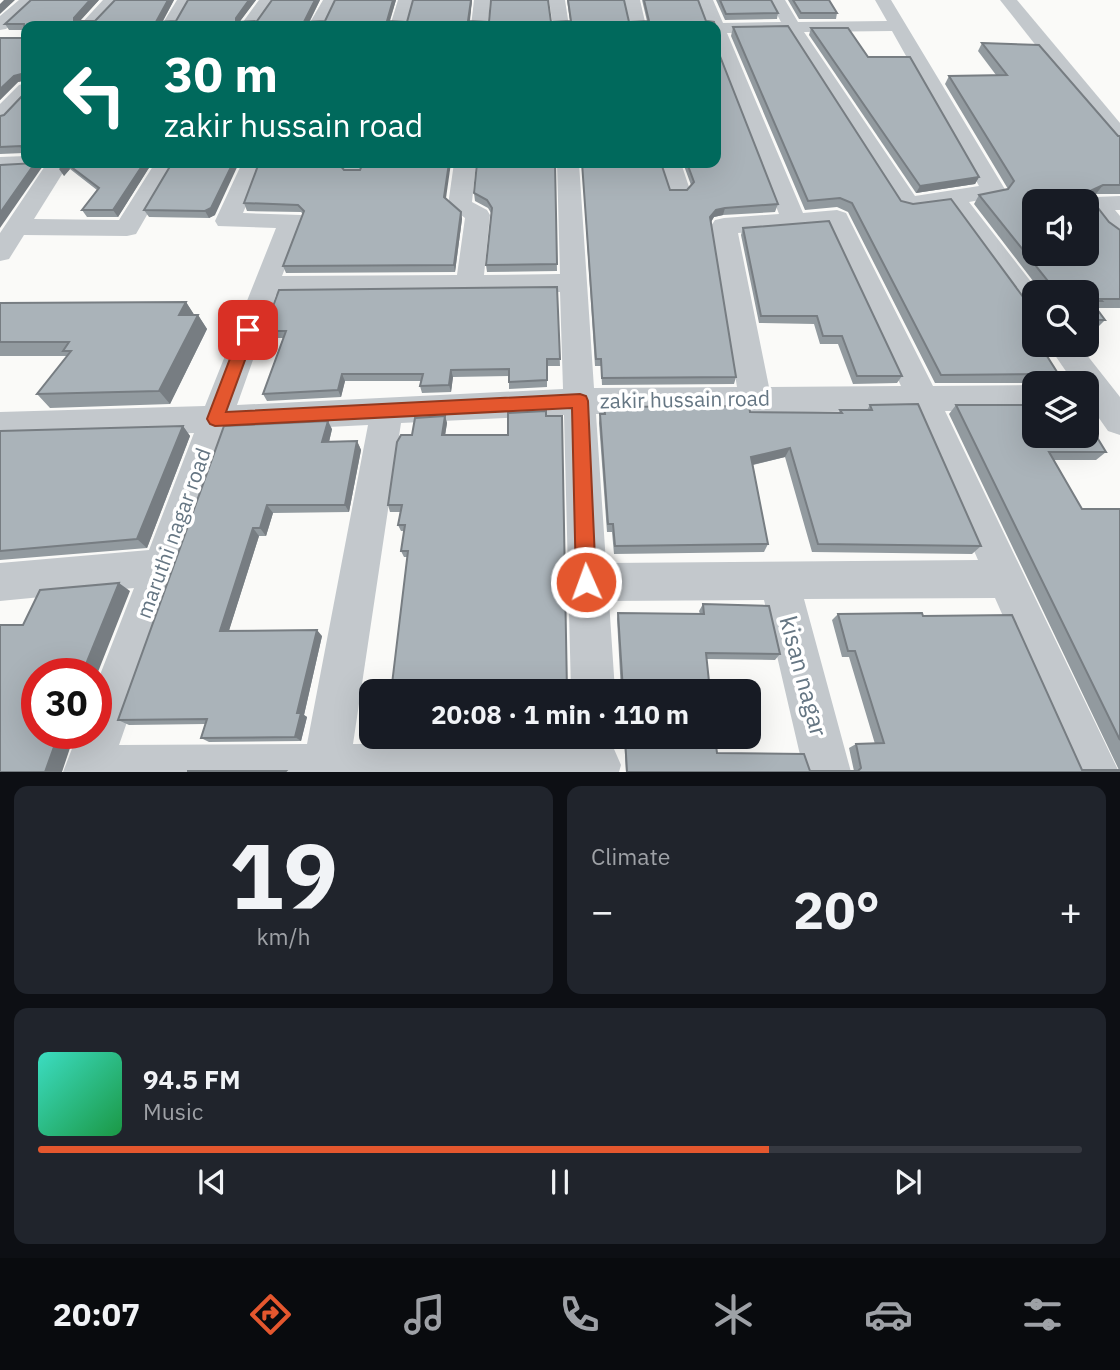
<!DOCTYPE html>
<meta charset="utf-8">
<style>
:root{--surface:#171b24;--page:#20242c;--text:#f1f3f6;--muted:#9ea1a6;--line:#363941;--accent:#e4572e}
body{margin:0;font-family:"IBM Plex Sans",sans-serif;background:var(--page);color:var(--text);height:100vh;display:flex;flex-direction:column;font-size:26px;white-space:nowrap}
*{box-sizing:border-box;margin:0}
p{font-size:23px;color:var(--muted)}
.icon{flex:none;width:38px;height:38px;fill:none;stroke:currentColor;stroke-width:2;stroke-linecap:round;stroke-linejoin:round}
.map{position:relative;height:772px;overflow:hidden}
.sheet{display:flex;flex-direction:column;gap:14px;padding:14px;background:#0d0f14;flex:1}
.sheet>*{flex:none}
.banner{position:absolute;left:21px;top:21px;width:700px;height:147px;border-radius:14px;box-shadow:0 7px 28px #0002;background:#00695c;color:#fff;overflow:hidden}
.tools{position:absolute;left:1022px;top:189px;display:grid;gap:14px}
.tools a{display:grid;place-items:center;width:77px;height:77px;border-radius:14px;background:var(--surface);box-shadow:0 7px 28px #0002;font-size:35px}
.speed{position:absolute;left:21px;top:658px;display:flex;gap:14px;font-size:35px;font-weight:700;text-align:center}
.speed>*{display:grid;place-content:center;width:91px;height:91px;border-radius:50%;background:var(--surface);box-shadow:0 7px 28px #0002;line-height:1}
.speed .limit{border:10px solid #d22;background:#fff;color:#111}
.pin{position:absolute;display:grid;place-items:center;width:60px;height:60px;color:#fff;margin:-30px;border-radius:14px;box-shadow:0 4px 10px #0006}
.me{position:absolute;width:77px;margin:-38px;rotate:358deg;stroke-linejoin:round;filter:drop-shadow(0 0 5px #0008)}
.turn{display:flex;align-items:center;gap:24px;height:147px;padding:0 28px;font-size:32px}
.turn .icon{width:91px;height:91px;stroke-width:2.5}
.turn b{display:block;font-size:49px;line-height:60px}
.big{font-size:52px;font-weight:700;line-height:1.1}
.sheet .card{flex:1;display:flex;flex-direction:column;justify-content:center;gap:10px;min-width:0;padding:0 24px;border-radius:14px;background:var(--page)}
.sheet .dial{align-items:center;gap:0}
.dial b{font-size:91px;line-height:1}
.song{display:flex;align-items:center;gap:21px}
.cover{width:84px;height:84px;border-radius:10px;background:linear-gradient(135deg,hsl(170 70% 55%),hsl(140 70% 35%))}
.played{height:7px;border-radius:4px;background:linear-gradient(90deg,var(--accent) 70%,var(--line) 70%)}
.keys{display:flex;justify-content:space-around;direction:ltr}
.heat{display:flex;justify-content:space-between;align-items:center;font-size:38px;direction:ltr}
.sheet .tiles{flex:1;display:grid;gap:14px;grid-template-columns:1fr 1fr}
.card:last-child{grid-column:span 2}
.trip{position:absolute;left:359px;top:679px;width:402px;height:70px;border-radius:14px;background:var(--surface);box-shadow:0 7px 28px #0002;font-weight:700;line-height:70px;text-align:center}
.tabs{display:flex;height:112px;justify-content:space-around;align-items:center;background:#090b0e;color:var(--muted)}
.tabs .icon{width:49px;height:49px}
.tabs .current{color:var(--accent)}
.tabs b{font-size:32px;color:var(--text)}
.map>svg:first-child{display:block}
</style>
<div class="map">
<svg width="1120" height="772" viewBox="0 0 1120 772">
<rect width="100%" height="100%" fill="#fafaf8"/>
<g fill="none" stroke-linecap="round" stroke-linejoin="round">
<g fill="#c3c8cc" fill-rule="evenodd">
<polygon points="19,0 37,0 6,29 0,30 0,16"/>
<polygon points="103,0 120,0 96,26 79,26"/>
<polygon points="177,0 193,0 177,26 161,26"/>
<polygon points="259,0 275,0 257,26 240,26"/>
<polygon points="323,0 339,0 324,26 308,26"/>
<polygon points="398,0 414,0 407,26 390,26"/>
<polygon points="474,0 490,0 488,26 471,26"/>
<polygon points="549,0 565,0 569,26 553,26"/>
<polygon points="624,0 640,0 646,26 630,26"/>
<path d="M697,0H713L723,23L781,22L769,0H785L798,22L887,21L875,0H891L1006,191L1002,196L969,202L1039,292H1034V316L1024,313L947,205L908,211L899,209L787,32L727,33L803,213L837,210L846,213L933,386L1034,385V411H945L1119,772H1072L995,598L804,599L851,772H804L764,600L609,601L615,691H571L564,415L401,423L353,744L598,742L614,749L621,765L619,772H63L78,733H96V685L134,588L0,601V563L149,550L194,433L0,438V412L205,406L276,228L218,226L215,221L242,163H264L243,213L301,215L304,220L282,276L457,275L465,218L448,205L454,163H476L472,202L487,210L490,215L484,275L560,274L557,163H579L594,388L737,387L711,226L715,220L724,218L779,214L716,49V26H707ZM892,31L979,186L915,196L804,32ZM828,226L901,386L769,387L738,233ZM560,292L563,389L237,405L276,295ZM913,411L978,560L606,563L596,414ZM368,425L307,744L119,745L228,432Z"/>
<polygon points="1000,0 1017,0 1120,123 1120,143 1112,142"/>
<polygon points="26,83 26,100 7,120 0,122 0,104 19,85"/>
<polygon points="26,156 26,163 37,163 34,168 0,171 0,157"/>
<polygon points="47,163 69,163 34,219 119,220 155,163 177,163 136,234 127,236 24,235 9,259 0,261 0,233"/>
<polygon points="345,163 367,163 362,175 346,175 343,170"/>
<polygon points="659,163 681,163 690,190 686,195 670,195"/>
<path d="M1120,196V210H1115L1120,216V240C1105,236 1088,214 1086,201L1096,197Z"/>
<polygon points="1048,345 1079,345 1120,397 1120,435 1108,431 1087,401 1087,383 1074,383"/>
</g>
</g>
<g fill="#929a9f">
<polygon points="31,0 99,0 80,21 95,21 115,0 174,0 163,21 176,21 188,0 256,0 240,21 257,21 272,0 320,0 310,21 325,21 335,0 396,0 390,21 407,22 413,0 472,0 470,21 489,22 491,0 548,0 551,22 570,21 567,0 624,0 629,22 647,21 642,0 698,0 706,21 714,22 715,26 26,26 26,157 24,153 0,154 0,116 4,115 23,95 24,81 18,82 0,100 0,38 22,38 25,35 24,30 9,30 5,24"/>
<polygon points="716,0 771,0 778,13 777,19 725,20"/>
<polygon points="788,0 829,0 837,13 836,19 799,19"/>
<polygon points="733,27 901,201 1034,345 1064,383 935,383 848,212 837,207 805,210 731,36"/>
<polygon points="811,28 868,57 979,177 975,184 916,193 809,35"/>
<polygon points="982,43 1120,136 1120,194 1096,194 1092,196 1095,204 1109,222 1120,230 1120,308 1096,308 1105,320 1096,329 1087,329 1087,292 1038,292 1040,290 974,204 979,195 1008,189 945,84 949,76 996,75 978,51"/>
<polygon points="62,163 152,163 118,217 87,217 82,210 97,190 70,169 64,176"/>
<polygon points="172,163 215,215 209,218 149,217 144,210"/>
<polygon points="343,163 342,168 344,170 446,199 461,212 462,219 455,272 286,273 283,266 303,214 301,212 247,211 244,203"/>
<polygon points="555,163 557,271 487,272 486,265 491,213 488,208 475,201 474,193"/>
<polygon points="582,163 661,163 670,190 687,190 691,185 683,163 716,163 778,204 775,212 723,215 714,217 711,222 736,377 734,384 602,385 601,366 595,366"/>
<polygon points="743,228 902,376 897,383 853,384 838,344 820,344 814,324 759,323 741,235"/>
<polygon points="557,287 560,366 547,366 547,387 509,389 509,376 453,377 451,392 422,393 420,386 421,381 345,381 341,397 267,401 263,394 283,338 268,338 264,331"/>
<polygon points="186,302 194,315 198,315 207,329 170,404 50,408 37,394 67,356 0,356 0,304"/>
<polygon points="870,405 981,546 972,554 812,552 785,457 753,465 768,544 764,552 614,554 612,532 607,532 599,423 600,414 604,414 604,407 750,412 839,413 840,410 867,410"/>
<polygon points="956,405 1106,452 1096,460 1054,460 1082,509 1120,509 1120,772 626,772 624,737 715,737 717,753 810,771 854,771 849,748 856,744 875,744 849,657 842,657 832,620 838,614 923,616 1082,770 1119,770 949,414"/>
<polygon points="546,411 392,684 407,557 404,557 401,551 404,531 401,531 398,525 400,512 390,512 388,505 412,435 445,416 447,423 445,435 508,435"/>
<polygon points="183,426 190,436 147,548 0,560 0,431"/>
<polygon points="224,426 332,429 329,442 357,441 361,450 349,512 273,513 266,536 259,536 229,630 322,636 304,715 307,717 301,741 209,742 201,738 205,724 129,725 118,720"/>
<polygon points="703,604 780,654 775,660 706,659 710,691 621,691 617,619 618,613 700,614 699,611"/>
<polygon points="379,737 444,737 444,738 381,739"/>
</g>
<g fill="#777d82">
<polygon points="4,0 15,0 0,14 0,4"/>
<polygon points="90,0 99,0 77,24 74,21 74,18"/>
<polygon points="168,0 174,0 160,26 156,22"/>
<polygon points="249,0 256,0 238,24 236,18"/>
<polygon points="315,0 320,0 307,26 304,22"/>
<polygon points="393,0 396,0 388,26 387,21"/>
<polygon points="471,0 472,0 469,26 468,21"/>
<polygon points="21,74 25,80 18,82 0,100 0,89 14,76"/>
<polygon points="35,163 45,163 0,228 0,213"/>
<polygon points="65,163 66,163 70,169 64,176 59,169"/>
<polygon points="144,163 152,163 118,217 113,210"/>
<polygon points="233,163 239,163 215,215 209,218 205,211"/>
<polygon points="449,163 451,163 445,205 444,197"/>
<polygon points="979,177 975,184 916,193 920,186"/>
<polygon points="1103,185 1096,194 1084,200 1090,191"/>
<polygon points="725,208 723,215 714,217 709,225 710,217 716,210"/>
<polygon points="461,212 462,219 455,272 454,265"/>
<polygon points="186,302 195,316 179,315"/>
<polygon points="198,315 207,329 170,404 159,391"/>
<polygon points="451,370 453,377 451,392 449,385"/>
<polygon points="342,374 345,381 341,397 338,390"/>
<polygon points="445,416 447,423 444,442 442,435"/>
<polygon points="328,421 332,429 327,450 322,442"/>
<polygon points="183,426 190,436 147,548 137,539"/>
<polygon points="357,441 361,450 349,512 345,505"/>
<polygon points="790,448 785,457 747,466 751,457"/>
<polygon points="267,505 273,513 266,536 260,528"/>
<polygon points="253,528 259,536 227,637 220,631"/>
<polygon points="119,583 130,591 96,677 96,674 82,674"/>
<polygon points="317,630 322,636 304,715 307,717 301,741 295,737 297,713"/>
<polygon points="59,733 75,733 62,772 45,772"/>
</g>
<g fill="#aab3b9" stroke="#777d82" stroke-width="2" fill-rule="evenodd">
<polygon points="31,0 90,0 74,18 74,21 95,21 115,0 168,0 156,22 176,21 188,0 249,0 236,18 236,22 257,21 272,0 315,0 304,22 325,21 335,0 393,0 387,21 407,22 413,0 471,0 468,21 489,22 491,0 548,0 551,22 571,21 568,0 624,0 629,22 649,21 644,0 698,0 706,21 714,22 715,26 26,26 26,154 24,153 21,146 0,147 0,116 4,115 23,95 24,76 21,74 14,76 0,89 0,38 22,38 25,35 24,24 5,24"/>
<polygon points="720,0 771,0 778,13 726,14"/>
<polygon points="793,0 829,0 837,13 801,13"/>
<polygon points="788,26 901,201 913,204 951,199 1029,305 1034,307 1034,345 1040,345 1064,383 1044,383 1044,374 941,375 852,203 840,198 808,201 733,27"/>
<polygon points="811,28 848,28 868,57 910,57 979,177 920,186"/>
<path d="M982,43L1039,45L1118,136H1120V185H1103L1090,191L1095,204L1109,222L1120,230V299H1100L1102,301H1091L1105,320H1087V292H1044V285H1048V281L979,195L1008,189L1014,181L949,76L1007,75ZM1034,201H1087V254H1034Z"/>
<polygon points="716,46 778,204 725,208 716,210 710,217 736,377 602,378 601,359 596,359 582,163 661,163 670,190 687,190 694,182 687,163 716,163"/>
<polygon points="35,163 0,213 0,165"/>
<polygon points="66,163 144,163 113,210 82,210 99,188"/>
<polygon points="172,163 233,163 211,208 205,211 144,210"/>
<polygon points="259,163 339,163 339,164 344,170 360,170 363,163 449,163 444,197 461,212 454,265 283,266 304,211 298,205 244,203"/>
<polygon points="477,163 555,163 557,264 486,265 492,208 487,200 474,193"/>
<polygon points="829,221 902,376 857,376 842,336 823,336 817,316 761,316 743,228"/>
<polygon points="557,287 560,359 547,359 547,380 509,382 509,369 451,370 449,385 420,386 423,374 342,374 338,390 263,394 286,331 264,331 279,290"/>
<polygon points="186,302 179,315 198,315 159,391 37,394 71,351 63,351 69,342 0,342 0,303"/>
<polygon points="918,404 981,546 818,544 790,448 751,457 768,544 615,546 613,524 608,524 600,414 605,414 604,407 749,406 750,412 842,413 840,410 872,410 870,405"/>
<polygon points="956,405 1034,405 1034,436 1087,436 1087,421 1106,452 1049,452 1082,509 1120,509 1120,740"/>
<polygon points="546,411 546,416 562,416 567,691 384,691 385,684 392,684 408,551 401,551 405,525 398,525 402,505 388,505 397,442 401,435 412,435 415,418 445,416 442,435 508,435 508,413"/>
<polygon points="328,421 322,442 357,441 345,505 267,505 260,528 253,528 220,631 317,630 297,713 301,713 295,737 201,738 207,719 118,720 224,426"/>
<polygon points="183,426 137,539 0,551 0,431"/>
<polygon points="119,583 82,674 37,674 37,733 59,733 45,772 0,772 0,625 23,625 40,590"/>
<polygon points="703,604 769,606 780,654 706,653 710,691 623,691 618,613 704,614"/>
<polygon points="922,613 923,616 1012,615 1082,770 1120,770 1120,772 627,772 625,737 715,737 717,753 804,754 810,771 858,771 861,768 856,744 884,743 855,651 848,651 838,614"/>
<polygon points="188,772 188,771 286,771 285,772"/>
</g>
<polygon fill="#e4572e" stroke="#94391e" stroke-width="2" points="248,325 256,330 226,412 580,394 586,396 588,401 596,582 593,588 586,591 579,588 576,582 572,408 215,426 210,424 207,419 241,330"/>
<g text-anchor="middle" dominant-baseline="central" stroke-width="7" stroke-linejoin="round" paint-order="stroke">
<g font-size="21" fill="#657683" stroke="#fff">
<text transform="translate(685 399) rotate(-1)">zakir hussain road</text>
<text transform="translate(173 533) rotate(-70)">maruthi nagar road</text>
</g>
<g font-size="24" fill="#657683" stroke="#fff">
<text transform="translate(804 676) rotate(75)">kisan nagar</text>
</g>
</g>
</svg>
<div class="tools">
<a><svg class="icon" aria-label="sound" viewBox="0 0 24 24"><path d="M4 9h4l5-4v14l-5-4H4zM17 9q2 3 0 6"/></svg></a>
<a><svg class="icon" aria-label="search" viewBox="0 0 24 24"><circle cx="10" cy="10" r="6"/><path d="M15 15l6 6"/></svg></a>
<a><svg class="icon" aria-label="layers" viewBox="0 0 24 24"><path d="M12 4l9 5-9 5-9-5zM3 14l9 5 9-5"/></svg></a>
</div>
<div class="speed"><div class="limit">30</div></div>
<div class="pin" style="left:248px;top:330px;background:#d93025"><svg class="icon" aria-label="arrive" viewBox="0 0 24 24"><path d="M6 21V4h12l-3 4 3 4H6"/></svg></div>
<svg class="me" style="left:586px;top:582px" viewBox="-20 -20 40 40"><circle r="17" fill="#e4572e" stroke="#fff" stroke-width="3"/><path d="M0-11L8 9 0 5-8 9z" fill="#fff"/></svg>
<div class="trip">20:08 · 1 min · 110 m</div>
<div class="banner">
<div class="turn"><svg class="icon" aria-label="left" viewBox="0 0 24 24"><path d="M17 20v-9H6M10 6l-5 5 5 5"/></svg><div><b>30 m</b>zakir hussain road</div></div>
</div>
</div>
<section class="sheet">
<div class="tiles">
<div class="card dial"><b>19</b><p>km/h</p></div>
<div class="card"><p>Climate</p>
<div class="heat"><a>−</a><b class="big">20°</b><a>+</a></div>
</div>
<div class="card">
<div class="song"><i class="cover"></i><div><b>94.5 FM</b><p>Music</p></div></div>
<div class="played"></div>
<div class="keys"><svg class="icon" aria-label="previous" viewBox="0 0 24 24"><path d="M18 5L8 12l10 7zM5 5v14"/></svg><svg class="icon" aria-label="pause" viewBox="0 0 24 24"><path d="M8 5v14M16 5v14"/></svg><svg class="icon" aria-label="next" viewBox="0 0 24 24"><path d="M6 5l10 7-10 7zM19 5v14"/></svg></div>
</div>
</div>
</section>
<nav class="tabs">
<b>20:07</b>
<svg class="icon current" aria-label="directions" viewBox="0 0 24 24"><path d="M12 3l9 9-9 9-9-9zM9 14v-3h6M13 9l2 2-2 2"/></svg>
<svg class="icon" aria-label="music" viewBox="0 0 24 24"><path d="M9 18V5l10-2v13"/><circle cx="6" cy="18" r="3"/><circle cx="16" cy="16" r="3"/></svg>
<svg class="icon" aria-label="phone" viewBox="0 0 24 24"><path d="M5 4h4l2 5-3 2q2 4 5 5l2-3 5 2v4C11 20 4 13 5 4z"/></svg>
<svg class="icon" aria-label="climate" viewBox="0 0 24 24"><path d="M12 3v18M4 7l16 10M4 17L20 7"/></svg>
<svg class="icon" aria-label="car" viewBox="0 0 24 24"><path d="M5 17H2v-5l4-1 3-4h7l3 4 3 1v5h-3M9 17h6M6 11h13"/><circle cx="7" cy="17" r="2"/><circle cx="17" cy="17" r="2"/></svg>
<svg class="icon" aria-label="filters" viewBox="0 0 24 24"><path d="M4 7h16M4 17h16"/><circle cx="9" cy="7" r="2"/><circle cx="15" cy="17" r="2"/></svg>
</nav>
